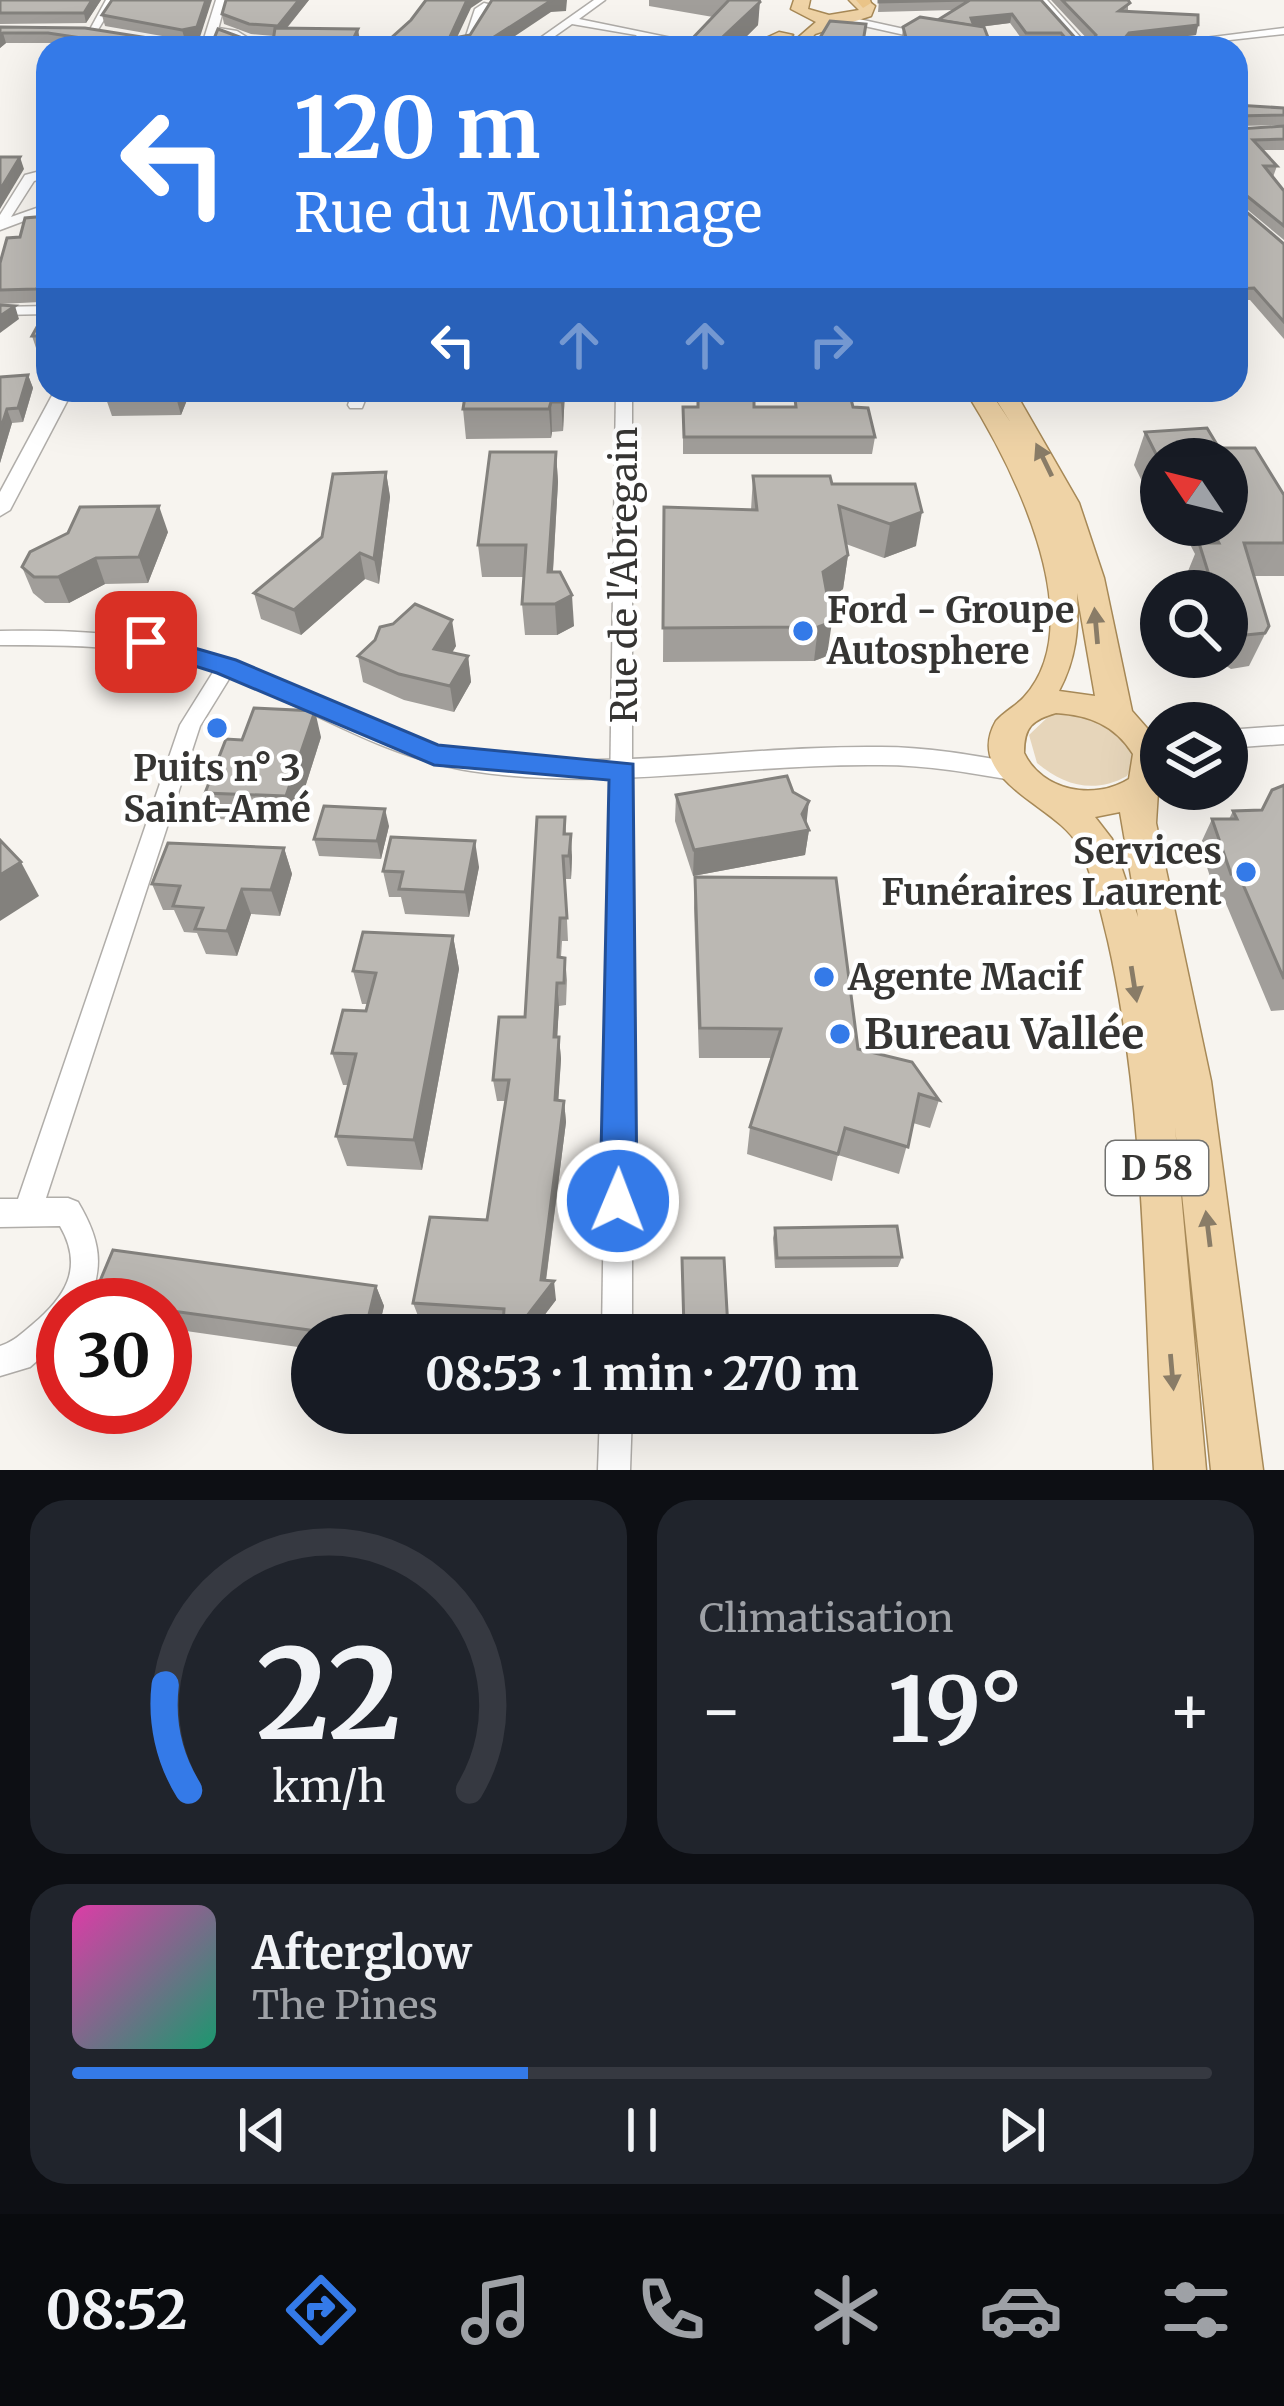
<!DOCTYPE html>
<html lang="fr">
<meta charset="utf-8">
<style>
:root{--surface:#171b24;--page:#20242c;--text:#f1f3f6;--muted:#9ea1a6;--line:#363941;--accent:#347ae8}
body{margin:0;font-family:Merriweather,serif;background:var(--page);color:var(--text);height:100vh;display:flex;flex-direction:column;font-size:45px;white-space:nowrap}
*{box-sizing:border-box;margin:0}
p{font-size:39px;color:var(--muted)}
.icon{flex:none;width:66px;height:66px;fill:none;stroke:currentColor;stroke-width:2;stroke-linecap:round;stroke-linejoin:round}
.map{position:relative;height:1470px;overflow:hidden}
.sheet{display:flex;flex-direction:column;gap:30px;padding:30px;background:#0d0f14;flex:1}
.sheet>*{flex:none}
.top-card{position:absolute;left:36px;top:36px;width:1212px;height:366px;border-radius:36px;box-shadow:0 12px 48px #0002;background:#347ae8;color:#fff;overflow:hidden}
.needle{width:78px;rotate:305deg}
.tools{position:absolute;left:1140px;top:438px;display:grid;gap:24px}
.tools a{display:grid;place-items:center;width:108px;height:108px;border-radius:50%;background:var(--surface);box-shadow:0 12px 48px #0002;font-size:60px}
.speed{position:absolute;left:36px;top:1278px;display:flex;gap:24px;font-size:60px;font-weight:700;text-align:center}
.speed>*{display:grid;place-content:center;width:156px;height:156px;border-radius:50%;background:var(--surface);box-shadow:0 12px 48px #0002;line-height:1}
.speed .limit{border:18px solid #d22;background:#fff;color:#111}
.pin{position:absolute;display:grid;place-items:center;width:102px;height:102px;color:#fff;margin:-51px;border-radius:24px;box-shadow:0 6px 18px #0006}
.me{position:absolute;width:132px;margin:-66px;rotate:1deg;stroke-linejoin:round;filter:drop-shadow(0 0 9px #0008)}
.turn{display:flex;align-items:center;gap:42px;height:252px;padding:0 60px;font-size:54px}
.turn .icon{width:156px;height:156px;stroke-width:2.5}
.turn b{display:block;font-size:84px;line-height:102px}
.lanes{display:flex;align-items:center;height:114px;padding:0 60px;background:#0003;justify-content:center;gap:60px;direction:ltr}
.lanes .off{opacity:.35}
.big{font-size:90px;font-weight:700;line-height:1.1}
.sheet .tile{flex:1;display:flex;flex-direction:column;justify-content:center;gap:18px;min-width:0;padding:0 42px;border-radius:36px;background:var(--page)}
.sheet .dial{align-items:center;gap:0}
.dial svg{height:312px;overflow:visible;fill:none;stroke:var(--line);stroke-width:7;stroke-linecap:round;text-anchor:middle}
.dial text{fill:var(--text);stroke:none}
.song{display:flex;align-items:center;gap:36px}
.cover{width:144px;height:144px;border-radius:18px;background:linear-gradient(135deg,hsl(320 70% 55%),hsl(160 70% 35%))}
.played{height:12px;border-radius:6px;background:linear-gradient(90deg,var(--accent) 40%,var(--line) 40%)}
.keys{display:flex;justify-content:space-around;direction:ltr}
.heat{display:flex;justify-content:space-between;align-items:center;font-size:66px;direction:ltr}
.sheet .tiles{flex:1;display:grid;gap:30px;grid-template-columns:1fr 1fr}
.tile:last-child{grid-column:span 2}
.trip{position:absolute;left:291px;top:1314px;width:702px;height:120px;border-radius:60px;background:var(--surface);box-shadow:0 12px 48px #0002;font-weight:700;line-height:120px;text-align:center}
.menu{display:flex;height:192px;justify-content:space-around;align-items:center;background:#090b0e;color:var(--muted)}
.menu .icon{width:84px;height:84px}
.menu .active{color:var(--accent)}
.menu b{font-size:54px;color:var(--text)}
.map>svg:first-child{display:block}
</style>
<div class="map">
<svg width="1284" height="1470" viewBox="0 0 1284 1470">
<rect width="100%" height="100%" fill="#f7f4ef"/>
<path fill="#e6d5ba" d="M1069,712C1099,720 1149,736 1127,776C1095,794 1064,786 1037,763L1029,735L1050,715Z"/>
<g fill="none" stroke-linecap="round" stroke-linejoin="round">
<defs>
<g id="minor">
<polygon points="106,0 116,0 96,33 88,33"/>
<polygon points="594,0 605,0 579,19 691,42 686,45 648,38 656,48 646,48 636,35 572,24 538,48 526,48"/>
<polygon points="1037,0 1047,0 1090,48 1079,48"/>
<path d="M484,3L492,5C473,19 484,48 453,48L465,39L475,9Z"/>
<polygon points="845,16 977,45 982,48 963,48 842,21"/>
<path d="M212,27L237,31L264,48C246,48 228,36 208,32Z"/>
<polygon points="1284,28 1284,34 1159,48 1126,48"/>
<polygon points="48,169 48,177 34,181 11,217 48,204 48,212 0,230 0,215 25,175"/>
<polygon points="48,306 48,314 0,315 0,307"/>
<polygon points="353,390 369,390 362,408 350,408 348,405"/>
<polygon points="616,390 632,390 632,1335 602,1335"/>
<path d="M227,659L237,666L200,726L46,1198H68L78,1202C100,1239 105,1266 87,1305H63V1338L30,1367L0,1376V1346C13,1342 21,1334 32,1325C64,1298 85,1269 60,1226L0,1227V1199H18L180,725L220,661Z"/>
<polygon points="600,1413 632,1413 630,1470 598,1470"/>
</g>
<g id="tertiary">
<polygon points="216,0 226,0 213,48 201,48"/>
<polygon points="55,390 73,390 10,510 0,516 0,492"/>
<path d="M0,631C80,630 158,633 234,661C313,690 386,741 471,753C607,773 745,745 881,747C927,747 972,755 1017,763L1026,766L1029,772L1026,778L1017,781C972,773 927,765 881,765C745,763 607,792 471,771C379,757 302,703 216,671C147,645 73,645 0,645Z"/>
<polygon points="1284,726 1284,744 1227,748 1227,730"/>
</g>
<g id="primary">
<polygon points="794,0 810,0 808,9 829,15 859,10 849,0 867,0 875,6 871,16 815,34 803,48 786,48 816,22 791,9"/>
<polygon points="779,32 793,35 766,48 751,45"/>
<path d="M965,390H989L1011,423L990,390H1014L1079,503L1104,578L1132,711L1161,744L1156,823L1211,1081L1263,1470H1211L1175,1127L1206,1470H1154C1144,1298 1146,1109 1108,941C1101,912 1092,872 1078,845C1057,805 962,781 996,721C1005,711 1017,705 1024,697C1094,620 1009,460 965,390ZM1077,593L1095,696L1059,691C1076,659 1079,629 1077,593ZM1056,713C1089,715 1115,725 1133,754L1129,779C1094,801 1042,791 1024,753C1024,727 1032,720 1056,713ZM1120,812L1138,917L1112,839L1095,817Z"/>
</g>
<polygon id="trunk" points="856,0 870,0 871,3 863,8"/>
</defs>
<use href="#minor" stroke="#b0ada9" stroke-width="3"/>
<use href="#tertiary" stroke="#b0ada9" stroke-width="3"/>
<use href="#primary" stroke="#a78957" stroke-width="3"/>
<use href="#trunk" stroke="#a78957" stroke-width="3"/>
<use href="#minor" fill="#fff" fill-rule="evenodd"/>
<use href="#tertiary" fill="#fff" fill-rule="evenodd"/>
<use href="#primary" fill="#efd3a6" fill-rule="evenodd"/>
<use href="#trunk" fill="#eac488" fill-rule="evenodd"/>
</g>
<g fill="#a19e9a">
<polygon points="0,0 101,0 86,23 0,24"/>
<polygon points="112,0 200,37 185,40 105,26 102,15"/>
<polygon points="309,0 287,28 360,41 357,48 272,48 274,36 251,34 224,24 222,14"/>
<polygon points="649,0 759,0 758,25 735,48 687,48 687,44 713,17 649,6"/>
<polygon points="879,0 1041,0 1078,41 1091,43 1051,0 1128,0 1128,11 1198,25 1196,35 1127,43 1128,48 1064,48 1059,42 1024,42 1010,23 980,27 992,48 901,48 903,27 938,20 954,10 878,12"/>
<polygon points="0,27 180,43 247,48 81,48 51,43 6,43 0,48"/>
<polygon points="1236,105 1284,108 1284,125 1238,126 1239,129 1284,126 1284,150 1262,150 1277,166 1273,177 1284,191 1284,240 1237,201 1237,204 1284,244 1284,339 1250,300 1236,300"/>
<polygon points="48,216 48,295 40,302 0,304 0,263 20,237"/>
<polygon points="48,307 48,348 36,348 32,336"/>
<polygon points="28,375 33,388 23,422 12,423 0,463 0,377"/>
<polygon points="103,390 191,390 181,415 112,416"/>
<polygon points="565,390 563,431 552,432 551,438 466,439 463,409"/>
<polygon points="795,399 853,407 875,437 872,454 683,454 683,407 795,407"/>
<polygon points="1145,432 1219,448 1284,495 1284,576 1254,576 1269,626 1249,666 1231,669 1212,657 1227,657 1227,591 1190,591 1186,576 1195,554 1180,525 1227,525 1161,459 1161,520 1134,465"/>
<polygon points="556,452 558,482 553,572 574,626 557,635 525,635 522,604 524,577 482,577 478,545"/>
<polygon points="386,472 390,497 379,584 365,579 301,635 261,619 254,593 322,537"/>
<polygon points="753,476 832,484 915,484 916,546 884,558 846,544 848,555 843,589 828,600 827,656 814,661 663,662 664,507 751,510"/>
<polygon points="168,532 148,583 105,584 69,603 45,603 33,593 22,567"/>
<polygon points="456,646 452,653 468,656 471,682 454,712 404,700 363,682 358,656"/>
<polygon points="321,737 294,822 215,819 205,793"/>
<polygon points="1284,785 1284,1010 1271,1011 1224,899 1217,899 1200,845 1212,819 1229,819 1233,811 1261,810"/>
<polygon points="676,795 806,824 809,830 805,855 693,876 675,821"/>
<polygon points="565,817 566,834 572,857 571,879 565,879 568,941 562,941 561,957 565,958 567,980 566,1005 559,1006 557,1037 559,1037 561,1059 558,1100 564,1101 566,1122 546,1281 556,1300 530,1334 527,1335 505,1335 503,1327 420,1321 413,1303 487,1220 506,1101 497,1101 493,1080 525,1017"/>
<polygon points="389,826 381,859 319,856 314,839"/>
<polygon points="284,848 292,874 280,916 251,914 237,956 206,954 197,933 184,932 174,910 163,910 152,884"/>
<polygon points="479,867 469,917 405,914 401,897 389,897 383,871"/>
<polygon points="695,877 858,1049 939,1100 930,1128 913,1123 899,1174 838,1155 832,1181 747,1154 750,1127 772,1058 699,1058 694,908"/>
<polygon points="453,936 459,969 422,1170 347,1166 336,1136 349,1085 343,1085 332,1053 366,1011 368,1004 362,1004 353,971"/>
<polygon points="775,1228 902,1257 898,1267 775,1268 773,1238"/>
<polygon points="682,1258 728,1329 727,1335 683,1335"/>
<polygon points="376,1286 384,1306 377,1335 312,1335 312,1349 165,1328 165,1305 97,1305 92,1300"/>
</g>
<g fill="#83817d">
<polygon points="92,0 101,0 86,23 84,13"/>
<polygon points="206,0 212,0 200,37 185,40 182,30"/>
<polygon points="299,0 309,0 280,36 278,26"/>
<polygon points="467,0 483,0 471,8 452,48 449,39"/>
<polygon points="550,0 567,0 566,11 551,12 497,48 477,48"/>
<polygon points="760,2 758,25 735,48 712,48"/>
<polygon points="1012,14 1010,23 970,28 971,18"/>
<polygon points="1198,25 1196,35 1127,43 1124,39 1129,33"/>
<polygon points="358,29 360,41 357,48 349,48"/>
<polygon points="3,33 6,43 0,48 0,34"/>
<polygon points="20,157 24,169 0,209 0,190"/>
<polygon points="48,278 48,295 40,302 36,289"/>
<polygon points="15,306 19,319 0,333 0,316"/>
<polygon points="28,375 33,388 23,422 18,408"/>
<polygon points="174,390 191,390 181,415"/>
<polygon points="562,390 565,390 563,431 561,402"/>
<polygon points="551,402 552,432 551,438 549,409"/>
<polygon points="7,409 12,423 0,463 0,431"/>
<polygon points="556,452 558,482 551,603 548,572"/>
<polygon points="386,472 390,497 379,584 374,559"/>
<polygon points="159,506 168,532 148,583 139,557"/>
<polygon points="922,512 916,546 884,558 890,524"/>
<polygon points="360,553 365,579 301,635 294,610"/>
<polygon points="848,555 843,589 819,606 823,572"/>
<polygon points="96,558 105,584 69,603 58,577"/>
<polygon points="572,595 574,626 557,635 555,604"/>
<polygon points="452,620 456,646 438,675 434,649"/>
<polygon points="832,622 827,656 814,661 818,627"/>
<polygon points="468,656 471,682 454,712 450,686"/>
<polygon points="315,711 321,737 294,822 286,796"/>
<polygon points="809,801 806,827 809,830 805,855 693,876 694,850 802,814"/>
<polygon points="385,809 389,826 381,859 377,841"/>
<polygon points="571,834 572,857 571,879 569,856"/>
<polygon points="475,841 479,867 469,917 465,892"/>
<polygon points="284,848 292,874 280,916 271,890"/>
<polygon points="21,862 39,896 0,921 0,875"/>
<polygon points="242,889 251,914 237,956 227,931"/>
<polygon points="453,936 459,969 422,1170 414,1140"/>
<polygon points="557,983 559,1006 556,1059 554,1037"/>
<polygon points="559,1037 561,1059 557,1121 555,1100"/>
<polygon points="564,1101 566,1122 544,1294 554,1281 556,1300 530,1334 505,1335 503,1325 541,1280"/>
<polygon points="376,1286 384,1306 377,1335 364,1335"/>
</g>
<g fill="#bbb8b3" stroke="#83817d" stroke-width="3">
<polygon points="0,0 92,0 84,13 0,13"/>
<polygon points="112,0 206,0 197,27 182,30 102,15"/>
<polygon points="226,0 299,0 278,26 249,24 222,14"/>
<polygon points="426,0 467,0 449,39 470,35 492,0 552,0 477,48 380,48 411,20"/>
<polygon points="729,0 759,0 760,2 712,47 687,44"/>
<polygon points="879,0 1041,0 1078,41 1092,43 1096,35 1062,0 1128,0 1130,3 1119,11 1198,15 1198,25 1129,33 1124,39 1128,48 1074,48 1061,33 1026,33 1012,14 971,18 974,26 938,20 970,0 879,2"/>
<polygon points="920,17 984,27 992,48 909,48 903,27"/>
<polygon points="830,21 866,24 862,48 818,48 818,41"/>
<polygon points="0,27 85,28 180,43 213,41 218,29 245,39 243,48 215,48 217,42 205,48 123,48 129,45 48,33 3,33 0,34"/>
<polygon points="275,28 358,29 349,48 272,48"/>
<polygon points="1236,105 1284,108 1284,115 1236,116 1239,129 1284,126 1284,139 1253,140 1277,166 1264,166 1284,191 1284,226 1236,187 1237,204 1284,244 1284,322 1254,288 1236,289"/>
<polygon points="0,157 20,157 0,190"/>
<polygon points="48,216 48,278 36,289 0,290 0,263 7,238 20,237 25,218"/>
<polygon points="0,305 15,306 0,316"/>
<polygon points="48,307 48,336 32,336"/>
<polygon points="28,375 18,408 7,409 0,431 0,377"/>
<polygon points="466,390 562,390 561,402 551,402 549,409 463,409"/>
<polygon points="698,399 754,399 754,407 796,407 795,399 851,399 853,407 868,408 875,437 684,437 683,407 698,407"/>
<polygon points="1207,428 1219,448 1255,448 1284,495 1284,543 1244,543 1269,626 1265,633 1246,635 1227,624 1227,591 1214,591 1199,543 1219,543 1210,525 1227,525 1227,459 1161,459 1161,464 1145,432"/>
<polygon points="490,452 556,452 548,572 560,572 572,595 555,604 522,604 526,545 478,545"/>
<polygon points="386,472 374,559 360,553 294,610 254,593 322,537 333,474"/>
<polygon points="753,476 830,476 832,484 915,484 922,512 890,524 839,506 848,555 823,572 832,622 818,627 663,628 664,507 757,510"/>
<polygon points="159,506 139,557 96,558 58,577 34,577 22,567 30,552 68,533 80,507"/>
<polygon points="415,604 452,620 434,649 468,656 450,686 399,674 358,656 375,640 380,627 393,624"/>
<polygon points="254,708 315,711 286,796 205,793 226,739 242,740"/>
<polygon points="787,776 793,792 809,801 802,814 809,830 694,850 676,795"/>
<polygon points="1284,785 1284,979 1238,873 1231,874 1212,819 1237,819 1233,811 1262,810 1272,790"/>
<polygon points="324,806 385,809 377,841 314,839"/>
<polygon points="537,817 565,817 564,834 571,834 569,856 563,856 567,918 560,918 558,957 565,958 564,983 557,983 554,1037 559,1037 555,1100 564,1101 541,1280 554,1281 527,1316 503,1325 504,1309 413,1303 430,1217 487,1220 509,1080 493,1080 499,1017 525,1017"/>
<polygon points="391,837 475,841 465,892 399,889 403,872 383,871"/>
<polygon points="0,840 21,862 0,875"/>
<polygon points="168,843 284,848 271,890 242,889 227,931 195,929 203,908 173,906 180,886 152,884"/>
<polygon points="695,877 836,878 858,1049 912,1062 939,1100 919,1094 908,1147 845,1128 838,1154 750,1127 781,1029 700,1028"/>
<polygon points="363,932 453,936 414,1140 336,1136 356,1054 332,1053 343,1010 366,1011 376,973 353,971"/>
<polygon points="897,1226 902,1257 777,1258 775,1228"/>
<polygon points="113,1250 376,1286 364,1335 345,1335 165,1310 165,1305 131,1305 92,1300"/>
<polygon points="682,1258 724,1258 728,1329 684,1329"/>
</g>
<defs><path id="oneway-solid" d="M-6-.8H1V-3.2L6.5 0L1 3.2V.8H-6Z" transform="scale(3)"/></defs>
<g fill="#897c67">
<use href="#oneway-solid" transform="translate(1044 460) rotate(-116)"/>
<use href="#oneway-solid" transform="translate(1096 626) rotate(-95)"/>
<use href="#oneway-solid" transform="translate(1134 984) rotate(81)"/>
<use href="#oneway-solid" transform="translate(1208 1229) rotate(-97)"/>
<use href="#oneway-solid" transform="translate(1172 1372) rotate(85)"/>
</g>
<polygon fill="#347ae8" stroke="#224f97" stroke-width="3" points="146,634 236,660 438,745 633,764 637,1201 631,1213 618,1218 605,1213 600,1201 609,780 434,765 217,673 137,648 137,636"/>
<g fill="#347ae8" stroke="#fff" stroke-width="4.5">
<circle cx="803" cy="631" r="12"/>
<circle cx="217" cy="728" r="12"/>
<circle cx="1246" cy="872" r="12"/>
<circle cx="824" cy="977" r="12"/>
<circle cx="840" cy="1034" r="12"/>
</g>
<g text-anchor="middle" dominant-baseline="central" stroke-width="9" stroke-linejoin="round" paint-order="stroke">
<rect fill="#fff" stroke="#727270" stroke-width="3" x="1106" y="1141" width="102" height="54" rx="9"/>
<g font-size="33" font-weight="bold" fill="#363533">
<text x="1157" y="1168">D 58</text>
</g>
<g font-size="36" fill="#363533" stroke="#fff">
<text transform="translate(624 575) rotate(-90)">Rue de l'Abregain</text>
</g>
<g font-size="36" font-weight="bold" fill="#363533" stroke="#fff" text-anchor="start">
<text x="827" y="610">Ford - Groupe<tspan x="827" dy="41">Autosphere</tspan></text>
<text x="217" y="768" text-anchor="middle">Puits n° 3<tspan x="217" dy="41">Saint-Amé</tspan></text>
<text x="1222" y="851" text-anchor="end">Services<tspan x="1222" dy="41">Funéraires Laurent</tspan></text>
<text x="848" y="977">Agente Macif</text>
</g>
<g font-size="42" font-weight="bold" fill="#363533" stroke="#fff" text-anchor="start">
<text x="864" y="1034">Bureau Vallée</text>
</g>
</g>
</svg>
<div class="tools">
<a><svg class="needle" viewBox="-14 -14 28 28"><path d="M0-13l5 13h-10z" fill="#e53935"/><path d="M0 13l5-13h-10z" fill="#9ea1a6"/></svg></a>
<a><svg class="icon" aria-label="search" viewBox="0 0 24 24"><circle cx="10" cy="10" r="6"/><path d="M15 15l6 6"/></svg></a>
<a><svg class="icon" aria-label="layers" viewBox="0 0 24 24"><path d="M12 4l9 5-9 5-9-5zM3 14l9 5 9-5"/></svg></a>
</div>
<div class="speed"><div class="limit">30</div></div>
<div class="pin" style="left:146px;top:642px;background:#d93025"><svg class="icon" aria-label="arrive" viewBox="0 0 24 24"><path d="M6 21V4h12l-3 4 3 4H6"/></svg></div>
<svg class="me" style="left:618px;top:1201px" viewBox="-20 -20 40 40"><circle r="17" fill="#347ae8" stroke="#fff" stroke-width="3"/><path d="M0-11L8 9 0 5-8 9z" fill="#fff"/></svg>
<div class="trip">08:53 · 1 min · 270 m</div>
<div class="top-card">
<div class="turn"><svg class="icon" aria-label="left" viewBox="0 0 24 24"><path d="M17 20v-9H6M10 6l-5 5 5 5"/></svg><div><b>120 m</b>Rue du Moulinage</div></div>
<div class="lanes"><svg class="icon" aria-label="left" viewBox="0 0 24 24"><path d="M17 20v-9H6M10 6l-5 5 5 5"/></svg><svg class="icon off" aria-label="ahead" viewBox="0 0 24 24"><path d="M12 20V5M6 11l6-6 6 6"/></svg><svg class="icon off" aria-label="ahead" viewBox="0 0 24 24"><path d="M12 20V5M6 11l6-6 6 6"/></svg><svg class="icon off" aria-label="right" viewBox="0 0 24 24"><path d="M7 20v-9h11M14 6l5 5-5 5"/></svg></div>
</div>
</div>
<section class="sheet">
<div class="tiles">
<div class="tile dial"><svg viewBox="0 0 100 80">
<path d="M14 69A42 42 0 1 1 86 69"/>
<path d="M14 69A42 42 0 0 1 8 42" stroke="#347ae8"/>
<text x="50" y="56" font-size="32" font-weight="700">22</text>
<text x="50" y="72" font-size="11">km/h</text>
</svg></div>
<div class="tile"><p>Climatisation</p>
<div class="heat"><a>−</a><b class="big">19°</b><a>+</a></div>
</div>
<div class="tile">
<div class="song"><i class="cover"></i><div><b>Afterglow</b><p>The Pines</p></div></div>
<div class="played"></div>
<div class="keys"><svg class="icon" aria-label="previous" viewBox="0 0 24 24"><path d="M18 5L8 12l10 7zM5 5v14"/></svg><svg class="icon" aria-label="pause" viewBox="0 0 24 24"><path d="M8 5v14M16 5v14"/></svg><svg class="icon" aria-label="next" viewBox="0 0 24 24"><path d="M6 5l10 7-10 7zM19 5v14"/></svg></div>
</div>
</div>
</section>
<nav class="menu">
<b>08:52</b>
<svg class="icon active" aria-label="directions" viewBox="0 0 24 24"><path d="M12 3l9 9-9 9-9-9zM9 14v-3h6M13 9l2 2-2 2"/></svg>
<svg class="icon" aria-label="music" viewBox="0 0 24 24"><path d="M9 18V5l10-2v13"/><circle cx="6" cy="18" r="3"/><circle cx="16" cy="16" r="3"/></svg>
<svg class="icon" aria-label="phone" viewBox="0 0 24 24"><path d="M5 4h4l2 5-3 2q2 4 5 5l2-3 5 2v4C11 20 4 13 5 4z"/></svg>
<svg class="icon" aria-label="climate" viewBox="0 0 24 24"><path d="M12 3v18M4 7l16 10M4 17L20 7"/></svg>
<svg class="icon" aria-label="car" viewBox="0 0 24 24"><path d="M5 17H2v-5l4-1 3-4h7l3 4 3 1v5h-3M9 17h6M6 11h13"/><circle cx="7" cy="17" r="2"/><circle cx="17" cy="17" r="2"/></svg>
<svg class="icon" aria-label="filters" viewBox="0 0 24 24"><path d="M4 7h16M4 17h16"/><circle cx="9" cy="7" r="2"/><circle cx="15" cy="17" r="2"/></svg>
</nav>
